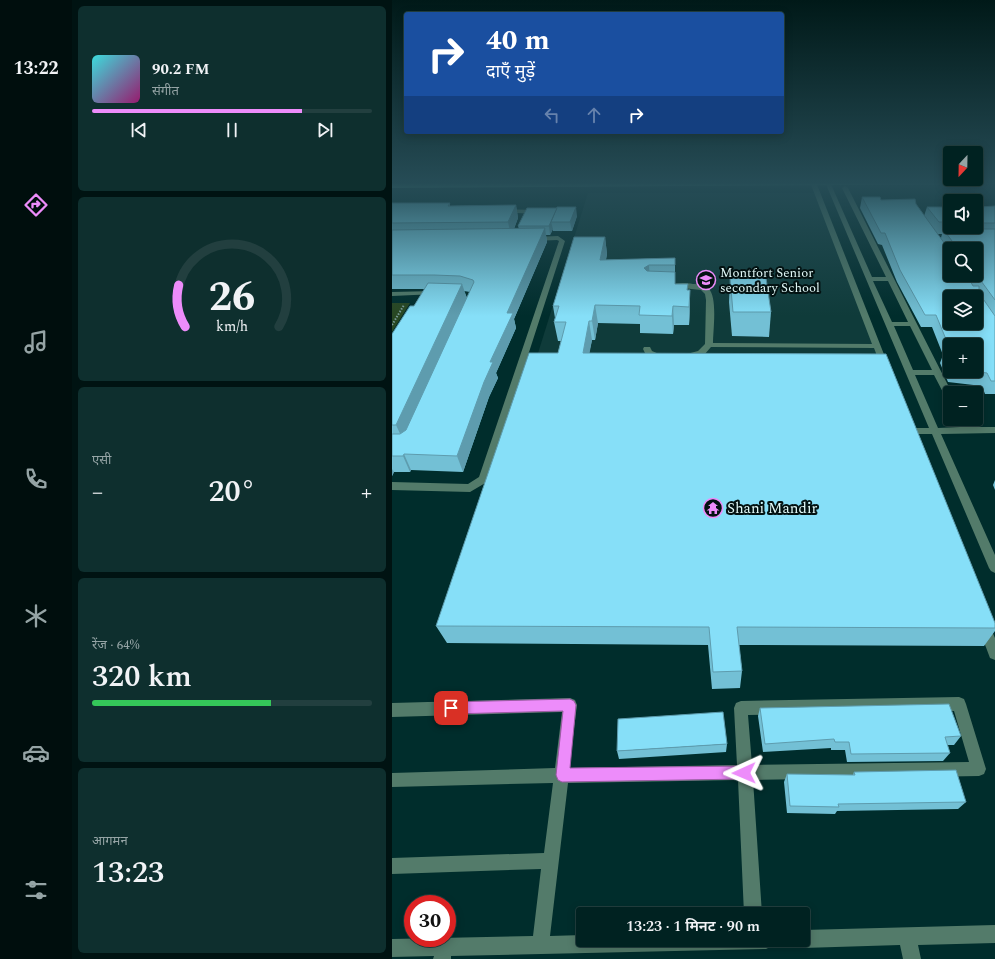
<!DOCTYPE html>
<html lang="hi">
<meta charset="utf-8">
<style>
:root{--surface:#002221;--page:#0e2f2e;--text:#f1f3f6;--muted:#95a4a5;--line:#223f3f;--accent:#ed8cfa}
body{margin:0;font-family:Spectral,"Noto Sans Devanagari",serif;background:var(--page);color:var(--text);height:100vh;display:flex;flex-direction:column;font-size:15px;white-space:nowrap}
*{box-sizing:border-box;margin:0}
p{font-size:13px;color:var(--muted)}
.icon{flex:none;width:22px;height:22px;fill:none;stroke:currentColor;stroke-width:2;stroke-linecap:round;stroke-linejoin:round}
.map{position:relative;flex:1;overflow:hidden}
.drawer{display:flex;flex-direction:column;gap:6px;padding:6px;background:#001312;width:320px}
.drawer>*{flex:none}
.banner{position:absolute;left:12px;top:12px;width:380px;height:122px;border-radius:4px;box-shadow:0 2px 10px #0003,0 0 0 1px var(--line);background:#1a4fa0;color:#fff;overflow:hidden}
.needle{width:26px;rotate:202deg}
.controls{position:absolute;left:551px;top:146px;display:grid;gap:8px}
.controls a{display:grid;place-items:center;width:40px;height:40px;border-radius:4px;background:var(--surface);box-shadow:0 2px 10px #0003,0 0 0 1px var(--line);font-size:20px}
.speed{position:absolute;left:12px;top:895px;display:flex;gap:8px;font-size:20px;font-weight:700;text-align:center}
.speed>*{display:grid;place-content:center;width:52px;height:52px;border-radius:50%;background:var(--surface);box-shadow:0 2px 10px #0003,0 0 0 1px var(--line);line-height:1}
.speed .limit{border:6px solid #d22;background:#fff;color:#111}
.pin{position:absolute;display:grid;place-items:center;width:34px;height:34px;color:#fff;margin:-17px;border-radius:8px;box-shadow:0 2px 6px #0006}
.me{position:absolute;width:44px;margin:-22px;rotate:269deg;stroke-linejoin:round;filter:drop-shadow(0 0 3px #0008)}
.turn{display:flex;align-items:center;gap:14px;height:84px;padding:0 16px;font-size:18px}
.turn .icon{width:52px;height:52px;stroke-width:2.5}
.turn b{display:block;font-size:28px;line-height:34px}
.lanes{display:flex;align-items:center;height:38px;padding:0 16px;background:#0003;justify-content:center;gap:20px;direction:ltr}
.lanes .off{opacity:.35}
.big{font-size:30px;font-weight:600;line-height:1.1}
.drawer .card{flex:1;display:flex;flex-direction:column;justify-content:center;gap:6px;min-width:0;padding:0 14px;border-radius:6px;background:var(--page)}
.drawer .dial{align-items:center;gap:0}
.dial svg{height:104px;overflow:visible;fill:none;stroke:var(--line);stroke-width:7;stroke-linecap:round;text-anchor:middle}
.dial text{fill:var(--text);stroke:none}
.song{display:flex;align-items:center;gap:12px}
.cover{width:48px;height:48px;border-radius:6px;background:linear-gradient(135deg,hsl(180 70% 55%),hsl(320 70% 35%))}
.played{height:4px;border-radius:2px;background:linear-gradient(90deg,var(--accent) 75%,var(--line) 75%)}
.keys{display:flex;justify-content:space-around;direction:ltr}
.heat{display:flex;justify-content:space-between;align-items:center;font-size:22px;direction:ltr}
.charge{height:6px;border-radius:3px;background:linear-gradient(90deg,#34c759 64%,var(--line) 0)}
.trip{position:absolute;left:184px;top:907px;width:234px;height:40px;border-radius:4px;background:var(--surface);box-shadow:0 2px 10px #0003,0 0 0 1px var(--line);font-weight:600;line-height:40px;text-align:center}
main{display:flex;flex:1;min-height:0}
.dock{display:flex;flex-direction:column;width:72px;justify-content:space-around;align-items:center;background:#000e0d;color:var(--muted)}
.dock .icon{width:28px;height:28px}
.dock .current{color:var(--accent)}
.dock b{font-size:18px;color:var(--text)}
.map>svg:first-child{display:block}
</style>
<main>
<nav class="dock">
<b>13:22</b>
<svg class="icon current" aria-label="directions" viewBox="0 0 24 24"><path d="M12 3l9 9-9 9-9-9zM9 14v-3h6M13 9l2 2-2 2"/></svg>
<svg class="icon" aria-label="music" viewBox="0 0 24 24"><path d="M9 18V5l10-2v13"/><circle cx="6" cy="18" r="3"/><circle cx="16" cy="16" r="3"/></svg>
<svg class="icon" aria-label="phone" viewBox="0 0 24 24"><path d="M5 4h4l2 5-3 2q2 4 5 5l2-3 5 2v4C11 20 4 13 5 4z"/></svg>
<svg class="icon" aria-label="climate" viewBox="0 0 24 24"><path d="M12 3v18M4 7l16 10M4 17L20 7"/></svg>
<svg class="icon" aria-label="car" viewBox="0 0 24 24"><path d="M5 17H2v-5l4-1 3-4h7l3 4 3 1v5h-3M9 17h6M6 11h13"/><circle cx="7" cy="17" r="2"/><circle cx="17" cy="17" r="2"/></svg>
<svg class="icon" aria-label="filters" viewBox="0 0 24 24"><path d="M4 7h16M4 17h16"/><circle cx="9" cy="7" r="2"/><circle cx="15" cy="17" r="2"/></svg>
</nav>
<section class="drawer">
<div class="card">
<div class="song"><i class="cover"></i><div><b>90.2 FM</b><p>संगीत</p></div></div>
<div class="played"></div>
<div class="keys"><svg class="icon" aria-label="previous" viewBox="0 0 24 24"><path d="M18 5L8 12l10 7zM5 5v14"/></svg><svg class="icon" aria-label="pause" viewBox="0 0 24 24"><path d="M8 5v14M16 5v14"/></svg><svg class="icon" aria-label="next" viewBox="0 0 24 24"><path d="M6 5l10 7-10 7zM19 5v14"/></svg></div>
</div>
<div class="card dial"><svg viewBox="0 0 100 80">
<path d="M14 69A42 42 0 1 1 86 69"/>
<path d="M14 69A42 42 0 0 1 9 37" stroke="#ed8cfa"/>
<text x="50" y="56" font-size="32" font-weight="700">26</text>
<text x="50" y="72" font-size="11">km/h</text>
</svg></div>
<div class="card"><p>एसी</p>
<div class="heat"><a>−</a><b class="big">20°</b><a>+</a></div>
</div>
<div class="card"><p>रेंज · 64%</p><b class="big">320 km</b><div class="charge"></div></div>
<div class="card"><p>आगमन</p><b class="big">13:23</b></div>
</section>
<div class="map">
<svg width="603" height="959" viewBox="0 0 603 959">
<rect width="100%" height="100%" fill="#002d2c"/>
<polygon fill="#0f3b3a" points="196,193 425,193 492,367 142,366"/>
<polygon fill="#284722" points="0,303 18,303 0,332"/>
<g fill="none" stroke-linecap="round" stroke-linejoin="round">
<polyline stroke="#7b9c9b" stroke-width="2" stroke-dasharray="1.5 1.5" stroke-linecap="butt" points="0,325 12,305"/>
<g fill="#537b6a" fill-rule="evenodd">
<path d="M418,182H424L497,367L496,369H490L482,348L319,347L312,355L291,359V355L306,351L313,344L314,300L313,294L309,290L281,287L280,286C284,282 294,283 301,284C305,284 312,285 316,288C326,296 321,330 321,343L480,344Z"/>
<path d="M433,182H438L480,277H494L450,188L453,186L456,188L560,393H558V401L555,400L542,375H523L546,428L568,427L563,419H573L577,427H603V433L549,434L603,555V573L599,571L597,568L540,434H517L512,431L517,428H537ZM481,281H496L516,322H500ZM502,326H518L540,370H521Z"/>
<polygon points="111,209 145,210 148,212 145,214 109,212 109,210"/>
<polygon points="166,236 173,241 95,482 78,492 0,490 0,482 76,484 87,477 167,241 165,240 142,241 139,239 142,237"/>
<polygon points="42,291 45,293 44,294 0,296 0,292"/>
<polygon points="252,347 258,347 260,351 274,357 270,359 254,355 251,349"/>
<polygon points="592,620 596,622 603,638 603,660 598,658 586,626 588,622"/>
<path d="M567,697L572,699L574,704L594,769L592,774L587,776L361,780L370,914H352L346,780L176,783L158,936L191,935V940H383L380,946L374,949L59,956V959H41L42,956L0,957V939L141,936L149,869L0,874V858L152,853L161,783L0,787V773L163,768L170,712L0,717V703L178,698L183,700L185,705L177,768L345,765L342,708L344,703L349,701ZM562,711L577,762L360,765L356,715Z"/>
<polygon points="603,925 603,943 526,945 529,959 511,959 508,945 411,948 405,945 403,940 411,940 411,930"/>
</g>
<polygon fill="#7ad0ad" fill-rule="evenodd" points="336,182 603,182 603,184 0,188 0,184"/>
</g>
<g fill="#73c0d5" fill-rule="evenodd">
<path d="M470,197L489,200L532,216L535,207H558V227H584V204L588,207L603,206V394H593L590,386L556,382L548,363L551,355L540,327H529L505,282L490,245L486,244L468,208ZM545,234H550L549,238ZM558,249H584V275H558ZM558,345L584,371H558Z"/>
<path d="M0,203H58V206L124,205L126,218L122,229H127L126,226L185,216L180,231H161V229L158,235H154L155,242L122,319L124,328L104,373L106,378L97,397L71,472L19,470L18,472H2L0,476V334L22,306L33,289H0ZM72,291L78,292L75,298Z"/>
<polygon points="213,237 215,254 214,260 283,258 283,284 296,290 298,290 298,308 297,325 282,325 281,334 248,333 248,324 206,323 203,340 200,340 197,353 603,623 603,631 592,646 347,645 350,671 348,688 320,689 316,645 55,643 44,626 166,353 169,341 166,341 162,322 163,318 161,306"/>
<polygon points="338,278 379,312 377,337 340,336 337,302"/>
<polygon points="603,480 603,490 601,485"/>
<polygon points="368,708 569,736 562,745 555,745 558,753 551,761 455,762 453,750 439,750 439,748 371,752 366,716"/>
<polygon points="335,744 334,752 227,759 225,751"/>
<polygon points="462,772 574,802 566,809 445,811 443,814 395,813 392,782 395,774 461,775"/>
</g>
<g fill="#5e9cae">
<polygon points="124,205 126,218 119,236 116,222"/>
<polygon points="184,207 185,216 180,231 178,222"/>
<polygon points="165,208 159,222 161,229 158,235 157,226"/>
<polygon points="153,228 155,242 122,319 124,328 104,373 106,378 97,397 71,472 65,456 115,313"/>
<polygon points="213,237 215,254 210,277 208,260"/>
<polygon points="257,265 258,282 252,268"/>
<polygon points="70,284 75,298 11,440 4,425"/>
<polygon points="298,290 298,308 297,325 297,307"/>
<polygon points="203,305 206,323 203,340 200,321"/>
<polygon points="281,306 282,325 281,334 280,316"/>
<polygon points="197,321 200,340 194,372 191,353"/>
<polygon points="12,454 19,470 18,472 11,456"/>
<polygon points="0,469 2,472 0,476"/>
</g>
<g fill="#86dff8" stroke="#5e9cae" fill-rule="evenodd">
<path d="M470,197H488L489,200L523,199L524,204L558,251V275H575L581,286H587V293L603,316V381H599L595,373L581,371H584V345H558V349L544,315H533L508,270L493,233H489ZM558,297H584V323H558Z"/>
<polygon points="0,203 58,203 56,206 124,205 116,222 0,223"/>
<polygon points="584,204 586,204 588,207 603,206 603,223 584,223"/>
<polygon points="165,207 184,207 178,222 159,222"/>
<polygon points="535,207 558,207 558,222 547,222"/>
<polygon points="135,208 165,208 157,226 126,226"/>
<polygon points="153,228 115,313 121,313 98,362 101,362 92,382 65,456 12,454 11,456 0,456 0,434 8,434 14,430 82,282 81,280 68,276 42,275 0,275 0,230"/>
<polygon points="551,229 603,229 603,300 584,274 584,249 563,249 563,245"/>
<polygon points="182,237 213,237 208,260 283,258 283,265 257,265 252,268 255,271 283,272 283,284 296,284 295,290 298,290 297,307 281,306 280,316 247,315 248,306 203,305 200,321 197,321 191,353 494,354 603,623 603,628 345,627 350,671 321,672 317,627 44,626 137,353 166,353 174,322 162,322 167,306 161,306"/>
<polygon points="338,278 374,278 379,312 341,312"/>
<polygon points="36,283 70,284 4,425 0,425 0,334 18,306 22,306"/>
<polygon points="552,350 558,350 558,362"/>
<polygon points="557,704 569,736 553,737 558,753 459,754 457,742 443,742 442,739 373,744 368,708"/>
<polygon points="331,712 335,744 225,751 226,719"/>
<polygon points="564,770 574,802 446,804 447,807 398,806 395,774 463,775 462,772"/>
</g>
<linearGradient id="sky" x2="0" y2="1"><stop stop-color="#001918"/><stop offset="0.58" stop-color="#264c56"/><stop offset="1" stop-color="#264c56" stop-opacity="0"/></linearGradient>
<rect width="603" height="316" fill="url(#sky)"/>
<polygon fill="#ed8cfa" stroke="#9a5ba2" points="178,699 182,701 184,705 178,768 352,766 357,768 359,773 357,777 352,779 170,782 166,780 164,775 171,711 59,714 55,712 53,708 55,704 59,702"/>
<defs>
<symbol id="school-ring" viewBox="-11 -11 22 22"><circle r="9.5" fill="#031212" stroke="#ed8cfa" stroke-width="1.5"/><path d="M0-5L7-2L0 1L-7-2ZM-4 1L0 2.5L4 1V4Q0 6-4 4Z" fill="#ed8cfa"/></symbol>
<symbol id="temple-ring" viewBox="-11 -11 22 22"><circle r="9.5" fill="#031212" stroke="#ed8cfa" stroke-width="1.5"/><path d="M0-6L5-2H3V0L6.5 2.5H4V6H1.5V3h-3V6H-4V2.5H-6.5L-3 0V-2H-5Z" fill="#ed8cfa"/></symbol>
</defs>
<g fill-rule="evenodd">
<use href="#school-ring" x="303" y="269" width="22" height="22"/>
<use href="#temple-ring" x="310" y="497" width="22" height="22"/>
</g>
<g text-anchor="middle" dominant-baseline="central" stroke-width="4" stroke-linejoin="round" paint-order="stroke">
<g font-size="13" fill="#e3faf9" stroke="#031212" text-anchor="start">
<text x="328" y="273">Montfort Senior<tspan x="328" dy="15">secondary School</tspan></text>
</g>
<g font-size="15" fill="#e3faf9" stroke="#031212" text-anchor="start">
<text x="335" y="508">Shani Mandir</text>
</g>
</g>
</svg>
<div class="controls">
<a><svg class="needle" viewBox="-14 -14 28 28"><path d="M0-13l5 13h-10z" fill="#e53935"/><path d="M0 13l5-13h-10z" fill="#95a4a5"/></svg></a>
<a><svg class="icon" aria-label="sound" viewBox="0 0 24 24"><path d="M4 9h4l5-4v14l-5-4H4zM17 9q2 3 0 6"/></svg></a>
<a><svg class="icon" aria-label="search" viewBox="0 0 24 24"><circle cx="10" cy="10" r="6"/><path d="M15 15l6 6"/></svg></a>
<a><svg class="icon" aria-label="layers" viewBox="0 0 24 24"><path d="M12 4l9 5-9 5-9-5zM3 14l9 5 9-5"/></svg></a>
<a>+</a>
<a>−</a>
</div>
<div class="speed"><div class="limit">30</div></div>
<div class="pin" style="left:59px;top:708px;background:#d93025"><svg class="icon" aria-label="arrive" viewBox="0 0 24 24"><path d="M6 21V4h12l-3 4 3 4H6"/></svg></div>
<svg class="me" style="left:352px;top:773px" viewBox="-20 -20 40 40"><path d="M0-17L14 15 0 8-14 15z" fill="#ed8cfa" stroke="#fff" stroke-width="4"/></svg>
<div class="trip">13:23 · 1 मिनट · 90 m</div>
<div class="banner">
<div class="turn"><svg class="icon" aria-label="right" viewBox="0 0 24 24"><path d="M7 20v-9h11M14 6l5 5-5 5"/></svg><div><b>40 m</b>दाएँ मुड़ें</div></div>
<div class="lanes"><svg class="icon off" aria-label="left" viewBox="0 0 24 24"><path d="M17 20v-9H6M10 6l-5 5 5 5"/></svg><svg class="icon off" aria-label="ahead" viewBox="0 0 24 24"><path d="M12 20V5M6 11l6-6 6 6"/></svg><svg class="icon" aria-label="right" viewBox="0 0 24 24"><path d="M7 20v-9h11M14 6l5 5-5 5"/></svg></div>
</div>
</div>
</main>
